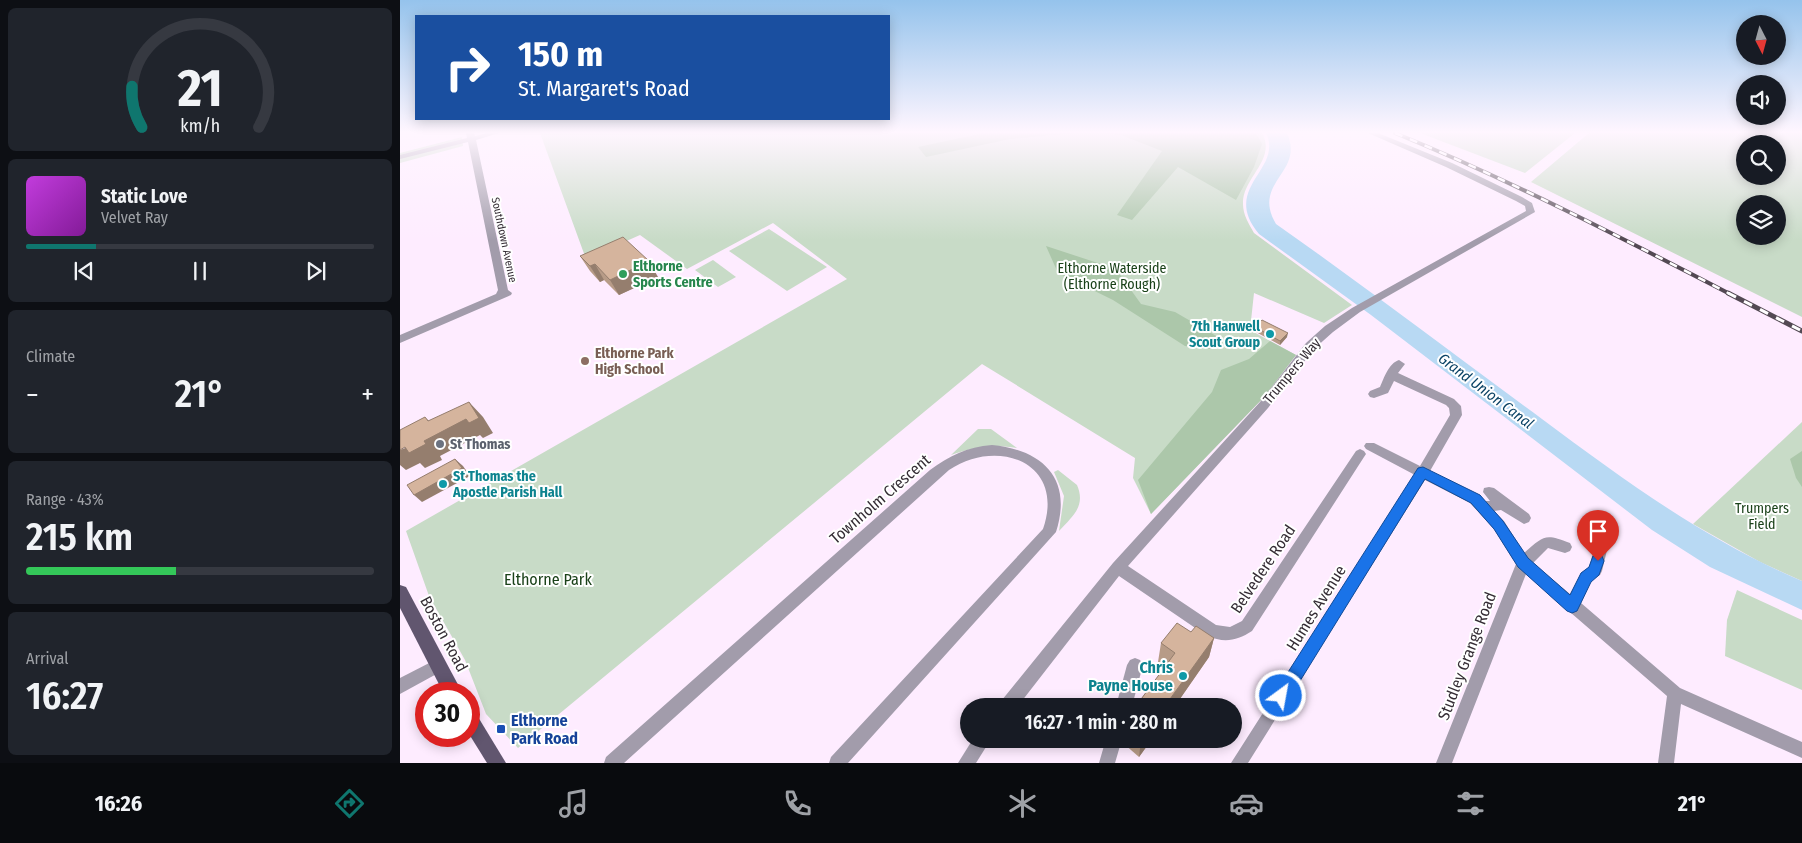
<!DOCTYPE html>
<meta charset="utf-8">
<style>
:root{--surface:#171b24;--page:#20242c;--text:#f1f3f6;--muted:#9ea1a6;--line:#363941;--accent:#0f766e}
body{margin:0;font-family:"Fira Sans Condensed",sans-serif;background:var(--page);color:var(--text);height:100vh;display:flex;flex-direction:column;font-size:19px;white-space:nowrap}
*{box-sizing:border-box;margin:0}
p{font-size:16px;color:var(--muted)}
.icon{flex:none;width:28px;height:28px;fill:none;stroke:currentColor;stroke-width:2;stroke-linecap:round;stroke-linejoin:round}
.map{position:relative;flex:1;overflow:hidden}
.drawer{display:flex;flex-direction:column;gap:8px;padding:8px;background:#0d0f14;width:400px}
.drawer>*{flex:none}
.banner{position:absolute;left:15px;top:15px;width:475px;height:105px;border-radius:0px;box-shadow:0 2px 12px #0003;background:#1a4fa0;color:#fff;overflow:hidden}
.needle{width:32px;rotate:174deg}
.controls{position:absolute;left:1336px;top:15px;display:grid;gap:10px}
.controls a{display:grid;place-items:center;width:50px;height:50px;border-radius:50%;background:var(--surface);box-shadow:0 2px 12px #0003;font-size:25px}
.speed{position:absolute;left:15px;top:682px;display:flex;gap:10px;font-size:25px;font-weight:700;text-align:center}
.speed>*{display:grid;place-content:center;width:65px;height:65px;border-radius:50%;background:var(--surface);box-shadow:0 2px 12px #0003;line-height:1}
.speed .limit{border:8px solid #d22;background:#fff;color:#111}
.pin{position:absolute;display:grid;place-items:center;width:42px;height:42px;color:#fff;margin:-51px -21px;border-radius:50% 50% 50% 0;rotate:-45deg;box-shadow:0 0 5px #0007}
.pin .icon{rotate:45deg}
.me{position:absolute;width:55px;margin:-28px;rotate:32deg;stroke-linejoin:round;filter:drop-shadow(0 0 4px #0008)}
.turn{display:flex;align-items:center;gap:18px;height:105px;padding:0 20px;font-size:22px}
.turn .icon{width:65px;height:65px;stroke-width:2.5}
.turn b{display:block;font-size:35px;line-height:42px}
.big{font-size:38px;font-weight:600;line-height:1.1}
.drawer .tile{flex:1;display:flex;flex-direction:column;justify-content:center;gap:8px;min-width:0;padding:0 18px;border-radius:8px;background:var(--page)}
.drawer .dial{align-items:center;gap:0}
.dial svg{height:130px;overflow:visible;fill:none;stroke:var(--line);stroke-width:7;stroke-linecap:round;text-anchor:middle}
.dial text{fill:var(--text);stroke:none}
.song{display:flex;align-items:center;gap:15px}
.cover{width:60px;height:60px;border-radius:8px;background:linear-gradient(135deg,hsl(290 70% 55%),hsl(290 70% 35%))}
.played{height:5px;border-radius:2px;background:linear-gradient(90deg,var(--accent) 20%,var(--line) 20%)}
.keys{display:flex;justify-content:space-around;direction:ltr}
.heat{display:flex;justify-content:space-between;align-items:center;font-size:28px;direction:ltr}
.charge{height:8px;border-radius:4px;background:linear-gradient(90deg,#34c759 43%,var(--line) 0)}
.trip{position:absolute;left:560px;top:698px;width:282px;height:50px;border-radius:25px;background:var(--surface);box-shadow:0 2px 12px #0003;font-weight:600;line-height:50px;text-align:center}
.tab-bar{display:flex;height:80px;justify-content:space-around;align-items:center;background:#090b0e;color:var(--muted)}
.tab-bar .icon{width:35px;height:35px}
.tab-bar .current{color:var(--accent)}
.tab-bar b{font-size:22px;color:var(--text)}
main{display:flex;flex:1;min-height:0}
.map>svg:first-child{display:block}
</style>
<main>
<section class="drawer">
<div class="tile dial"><svg viewBox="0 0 100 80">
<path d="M14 69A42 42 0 1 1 86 69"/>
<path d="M14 69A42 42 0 0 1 8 44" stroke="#0f766e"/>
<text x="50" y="56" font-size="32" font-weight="700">21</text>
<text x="50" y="72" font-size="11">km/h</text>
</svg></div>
<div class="tile">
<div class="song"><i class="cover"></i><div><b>Static Love</b><p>Velvet Ray</p></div></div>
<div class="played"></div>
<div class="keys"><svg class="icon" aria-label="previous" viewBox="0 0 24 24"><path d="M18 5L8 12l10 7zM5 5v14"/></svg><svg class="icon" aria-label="pause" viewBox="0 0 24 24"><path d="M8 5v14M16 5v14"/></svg><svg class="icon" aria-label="next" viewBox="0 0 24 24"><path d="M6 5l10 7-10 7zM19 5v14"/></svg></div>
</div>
<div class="tile"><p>Climate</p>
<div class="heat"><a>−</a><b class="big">21°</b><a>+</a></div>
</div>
<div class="tile"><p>Range · 43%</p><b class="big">215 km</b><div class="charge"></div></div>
<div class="tile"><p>Arrival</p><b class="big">16:27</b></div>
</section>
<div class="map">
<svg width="1402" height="763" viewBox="0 0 1402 763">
<rect width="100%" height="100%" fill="#feecff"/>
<g fill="#c8dbc7" fill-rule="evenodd">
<path d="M140,133H862C877,160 842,178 843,204C843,215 849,224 854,233L952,305L924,323L854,293L850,330L896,355L864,397L751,514L733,478L735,458L582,364L118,748L86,714L65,660L29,596L6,531L447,279L373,223L287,269L240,235L186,259Z"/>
<polygon points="1020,133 1175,133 1125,173"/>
<path d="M1189,133H1402V317L1131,182ZM1345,144H1378V176H1345ZM1345,204H1378V236H1345Z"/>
<polygon points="62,137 63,146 0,163 0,153"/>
<polygon points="369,229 427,267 387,291 329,251"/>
<polygon points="313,260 336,277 318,287 295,270"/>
<polygon points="1402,422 1402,581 1360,562 1293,524"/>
<path d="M578,429H591L617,448C593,444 574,447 551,455Z"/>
<path d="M658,470L677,485C686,506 673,516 659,531L664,496L654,472Z"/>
<polygon points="1337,590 1402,620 1402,690 1325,656 1327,620"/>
</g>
<g fill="#acc7aa">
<polygon points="584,133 676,133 610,139 526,157 518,147"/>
<polygon points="700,133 856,133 862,144 854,167 836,200 778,167 732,220 717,215 762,151 721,135"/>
<polygon points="646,246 716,269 741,304 775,312 818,337 818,347 809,349 785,346 713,300 658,273"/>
<polygon points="870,341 896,355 864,397 751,514 738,480 812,392 821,370 849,359"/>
<polygon points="1402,451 1402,487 1396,478 1390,459"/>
</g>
<path fill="#b8d9f3" d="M866,133H887C905,173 851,182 876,224C966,287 1053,354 1142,419C1224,480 1307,541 1402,581V610L1310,567L1252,530L971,315L859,234C820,187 884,170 866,133Z"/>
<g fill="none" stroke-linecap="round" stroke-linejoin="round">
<g fill="#a29cab" fill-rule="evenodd">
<polygon points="66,133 74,133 75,136 87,133 99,133 76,140 108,290 112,293 111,295 0,343 0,335 96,294 98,290 68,142 0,159 0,155 67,138"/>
<path d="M968,133H978L1052,163L1122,197L1132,203L1135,212L960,312L933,332L914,349L868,408L728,566L816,625L830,627L842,621L956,451L960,449L964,451L966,454L964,457L852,631C837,641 824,643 807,636L719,576L618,706H600L602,700L713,563L860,402L906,343L925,326L952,308L1126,211L1125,206L1116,201L1046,167Z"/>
<path d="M999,360L1005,364L998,373L1054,399L1061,406L1062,415L1030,471L1080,495L1085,501H1090L1083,492L1084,488L1089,487L1094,488L1129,514L1131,518L1129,522L1124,524L1101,510L1094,511L1104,521L1124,553C1144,536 1144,533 1170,543L1172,547L1170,551L1165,553L1148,548L1133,563L1170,594L1181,573L1189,567L1195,546L1200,544L1205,546L1207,550L1202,571L1200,575L1191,581L1181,603L1280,688L1402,742V758L1281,704L1274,763H1258L1267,696L1126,574L1052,763H1036L1116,564L1094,529L1070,503L1025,480L848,763H831L1015,475L966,449L964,446L966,443H974L1020,466L1050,415L1049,408L1046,405L994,381L988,393L974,398L970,397L968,394L970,391L980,387C984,378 989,363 999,360Z"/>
<path d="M592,445C643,450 673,479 656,532L448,763H429L431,757L643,529C666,463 598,437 549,470L224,763H204L206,757L530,470C549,456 567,447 592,445Z"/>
<polygon points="735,658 740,660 743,665 732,706 716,706 727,665 730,660"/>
<polygon points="37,659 42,661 45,666 42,671 0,694 0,678"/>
<polygon points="573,739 591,739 576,763 558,763"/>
<polygon points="706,739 722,739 715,763 699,763"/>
</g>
<g fill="#61566f" fill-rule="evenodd">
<polygon points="0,585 6,587 63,694 44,694 0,608"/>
<polygon points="69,709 75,712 106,763 87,763 69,734"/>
</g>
<defs>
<path id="rail-far1" d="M995,133C1110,180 1220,237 1330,294"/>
<polyline id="rail" points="1328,293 1402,331"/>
</defs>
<use href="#rail-far1" stroke="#534953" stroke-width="4"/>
<use href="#rail" stroke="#534953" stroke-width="5"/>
<use href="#rail-far1" stroke="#fff" stroke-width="2.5" stroke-dasharray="8" stroke-linecap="butt"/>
<use href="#rail" stroke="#fff" stroke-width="3" stroke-dasharray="9" stroke-linecap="butt"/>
</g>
<g fill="#b79b87">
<polygon points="180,256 258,277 219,295 204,280 200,282 190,271"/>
<polygon points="855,327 887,337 880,345 854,331"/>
<polygon points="791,632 814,638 809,657 775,706 736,706 765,667 758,662 761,643"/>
<polygon points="723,739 752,739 739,757 723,743"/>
</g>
<g fill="#957e6e">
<polygon points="249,261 258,277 219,295 210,280"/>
<polygon points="195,264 204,280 200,282 190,266"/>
<polygon points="888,333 887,337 880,345 880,341"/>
<polygon points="69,402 83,417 93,433 83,438 80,435 40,456 42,460 25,468 20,463 6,470 0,465 0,450 24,441 28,421 25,417 40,432"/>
<polygon points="55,459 63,466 70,476 22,502 14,495"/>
<polygon points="814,638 809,657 775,706 765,706"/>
<polygon points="742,739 752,739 739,757 741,740"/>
</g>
<g fill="#d5b49d" stroke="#957e6e">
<polygon points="223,237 249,261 210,280 195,264 190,266 180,256"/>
<polygon points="862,320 888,333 880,341 855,327"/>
<polygon points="69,402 79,418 69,423 66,419 24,441 26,444 9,453 5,447 0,450 0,430 25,417 28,421"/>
<polygon points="55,459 62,468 14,495 7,485"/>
<polygon points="777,623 791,632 796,626 814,638 765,706 736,706 775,653 761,643"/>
</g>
<linearGradient id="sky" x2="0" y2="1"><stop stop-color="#95c3ec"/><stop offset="0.55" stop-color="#fff6ff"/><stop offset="1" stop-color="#fff6ff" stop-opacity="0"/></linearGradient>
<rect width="1402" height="240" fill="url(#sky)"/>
<polygon fill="#1a73e8" stroke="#114b97" points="1023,467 1080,495 1103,521 1128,558 1170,595 1181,573 1189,567 1193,556 1198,555 1202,556 1204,561 1199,575 1191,582 1177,611 1172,613 1167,611 1118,567 1094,529 1071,503 1025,479 887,702 881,704 876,702 873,696 876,691 1018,468"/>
<circle fill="#2e9e5b" stroke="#fff" stroke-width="2" cx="223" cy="274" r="5"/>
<g fill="#0f9aa8" stroke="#fff" stroke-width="2">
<circle cx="870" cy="334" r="5"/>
<circle cx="43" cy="484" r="5"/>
<circle cx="783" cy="676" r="5"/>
</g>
<circle fill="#8d6e63" stroke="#fff" stroke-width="2" cx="185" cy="361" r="5"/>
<circle fill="#6b7280" stroke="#fff" stroke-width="2" cx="40" cy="444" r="5"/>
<rect fill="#1a4fb4" stroke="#fff" stroke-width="2" x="96" y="724" width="10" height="10" rx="2.5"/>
<g text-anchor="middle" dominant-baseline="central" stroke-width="4" stroke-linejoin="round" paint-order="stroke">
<g font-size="11" fill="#352d35" stroke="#fff">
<text transform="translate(104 240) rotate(78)">Southdown Avenue</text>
</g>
<g font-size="14" font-weight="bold" fill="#27864d" stroke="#fff" text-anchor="start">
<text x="233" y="266">Elthorne<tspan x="233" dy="16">Sports Centre</tspan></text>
</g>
<g font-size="14" fill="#1a4119" stroke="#fff">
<text x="712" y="268">Elthorne Waterside<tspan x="712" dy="16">(Elthorne Rough)</tspan></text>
<text x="1362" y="508">Trumpers<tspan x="1362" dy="16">Field</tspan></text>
</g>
<g font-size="14" font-weight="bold" fill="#0d838f" stroke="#fff" text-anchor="end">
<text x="860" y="326">7th Hanwell<tspan x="860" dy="16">Scout Group</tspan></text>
<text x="53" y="476" text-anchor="start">St Thomas the<tspan x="53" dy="16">Apostle Parish Hall</tspan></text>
</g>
<g font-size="14" font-weight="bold" fill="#785e54" stroke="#fff" text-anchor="start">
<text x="195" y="353">Elthorne Park<tspan x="195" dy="16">High School</tspan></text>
</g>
<g font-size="14" fill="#352d35" stroke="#fff">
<text transform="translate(892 371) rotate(-50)">Trumpers Way</text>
</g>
<g font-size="14" font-weight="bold" fill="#5b616d" stroke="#fff" text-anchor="start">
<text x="50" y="444">St Thomas</text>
</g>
<g font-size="15" font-style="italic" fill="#0b4365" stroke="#fff">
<text transform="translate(1086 391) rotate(37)">Grand Union Canal</text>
</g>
<g font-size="16" fill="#352d35" stroke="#fff">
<text transform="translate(480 499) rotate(-41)">Townholm Crescent</text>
<text transform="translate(863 569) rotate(-56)">Belvedere Road</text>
<text transform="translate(916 608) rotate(-58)">Humes Avenue</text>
<text transform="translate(44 634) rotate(62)">Boston Road</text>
<text transform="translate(1067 656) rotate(-69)">Studley Grange Road</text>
</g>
<g font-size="16" fill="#1a4119" stroke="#fff">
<text x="148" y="579">Elthorne Park</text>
</g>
<g font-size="16" font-weight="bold" fill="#0d838f" stroke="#fff" text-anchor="end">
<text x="773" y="667">Chris<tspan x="773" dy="18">Payne House</tspan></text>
</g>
<g font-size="16" font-weight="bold" fill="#164399" stroke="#fff" text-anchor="start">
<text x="111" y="720">Elthorne<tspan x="111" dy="18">Park Road</tspan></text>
</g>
</g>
</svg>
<div class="controls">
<a><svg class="needle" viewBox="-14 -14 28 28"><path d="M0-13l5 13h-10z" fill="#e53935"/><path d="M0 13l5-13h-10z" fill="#9ea1a6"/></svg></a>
<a><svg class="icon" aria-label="sound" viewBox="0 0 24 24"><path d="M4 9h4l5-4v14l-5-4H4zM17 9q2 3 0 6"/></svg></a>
<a><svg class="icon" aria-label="search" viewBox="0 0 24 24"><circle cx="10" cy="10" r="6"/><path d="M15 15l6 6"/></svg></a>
<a><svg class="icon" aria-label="layers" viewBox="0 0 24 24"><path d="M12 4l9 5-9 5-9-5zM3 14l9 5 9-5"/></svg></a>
</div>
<div class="speed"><div class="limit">30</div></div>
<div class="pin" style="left:1198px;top:561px;background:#d93025"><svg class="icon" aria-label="arrive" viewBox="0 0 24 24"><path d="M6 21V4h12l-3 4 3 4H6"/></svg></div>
<svg class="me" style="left:881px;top:696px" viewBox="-20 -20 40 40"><circle r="17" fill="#1a73e8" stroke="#fff" stroke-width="3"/><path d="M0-11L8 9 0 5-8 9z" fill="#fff"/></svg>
<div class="trip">16:27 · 1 min · 280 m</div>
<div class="banner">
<div class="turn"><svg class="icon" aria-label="right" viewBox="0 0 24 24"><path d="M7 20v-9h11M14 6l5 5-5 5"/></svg><div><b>150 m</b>St. Margaret's Road</div></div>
</div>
</div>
</main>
<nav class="tab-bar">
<b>16:26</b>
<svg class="icon current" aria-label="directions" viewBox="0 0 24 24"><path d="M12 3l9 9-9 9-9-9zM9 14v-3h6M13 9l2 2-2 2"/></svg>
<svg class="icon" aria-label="music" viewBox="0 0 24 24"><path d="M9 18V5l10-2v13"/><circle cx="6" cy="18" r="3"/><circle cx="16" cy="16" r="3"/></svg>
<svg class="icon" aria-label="phone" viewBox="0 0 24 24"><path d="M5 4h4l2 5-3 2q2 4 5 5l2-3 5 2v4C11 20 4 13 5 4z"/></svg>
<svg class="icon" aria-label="climate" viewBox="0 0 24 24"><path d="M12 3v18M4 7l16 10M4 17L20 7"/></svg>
<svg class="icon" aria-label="car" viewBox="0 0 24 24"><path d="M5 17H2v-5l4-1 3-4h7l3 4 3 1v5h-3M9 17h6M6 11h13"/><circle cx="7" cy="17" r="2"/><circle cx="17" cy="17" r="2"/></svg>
<svg class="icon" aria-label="filters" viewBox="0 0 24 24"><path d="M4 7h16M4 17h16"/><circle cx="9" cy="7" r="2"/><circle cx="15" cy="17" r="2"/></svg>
<b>21°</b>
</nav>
